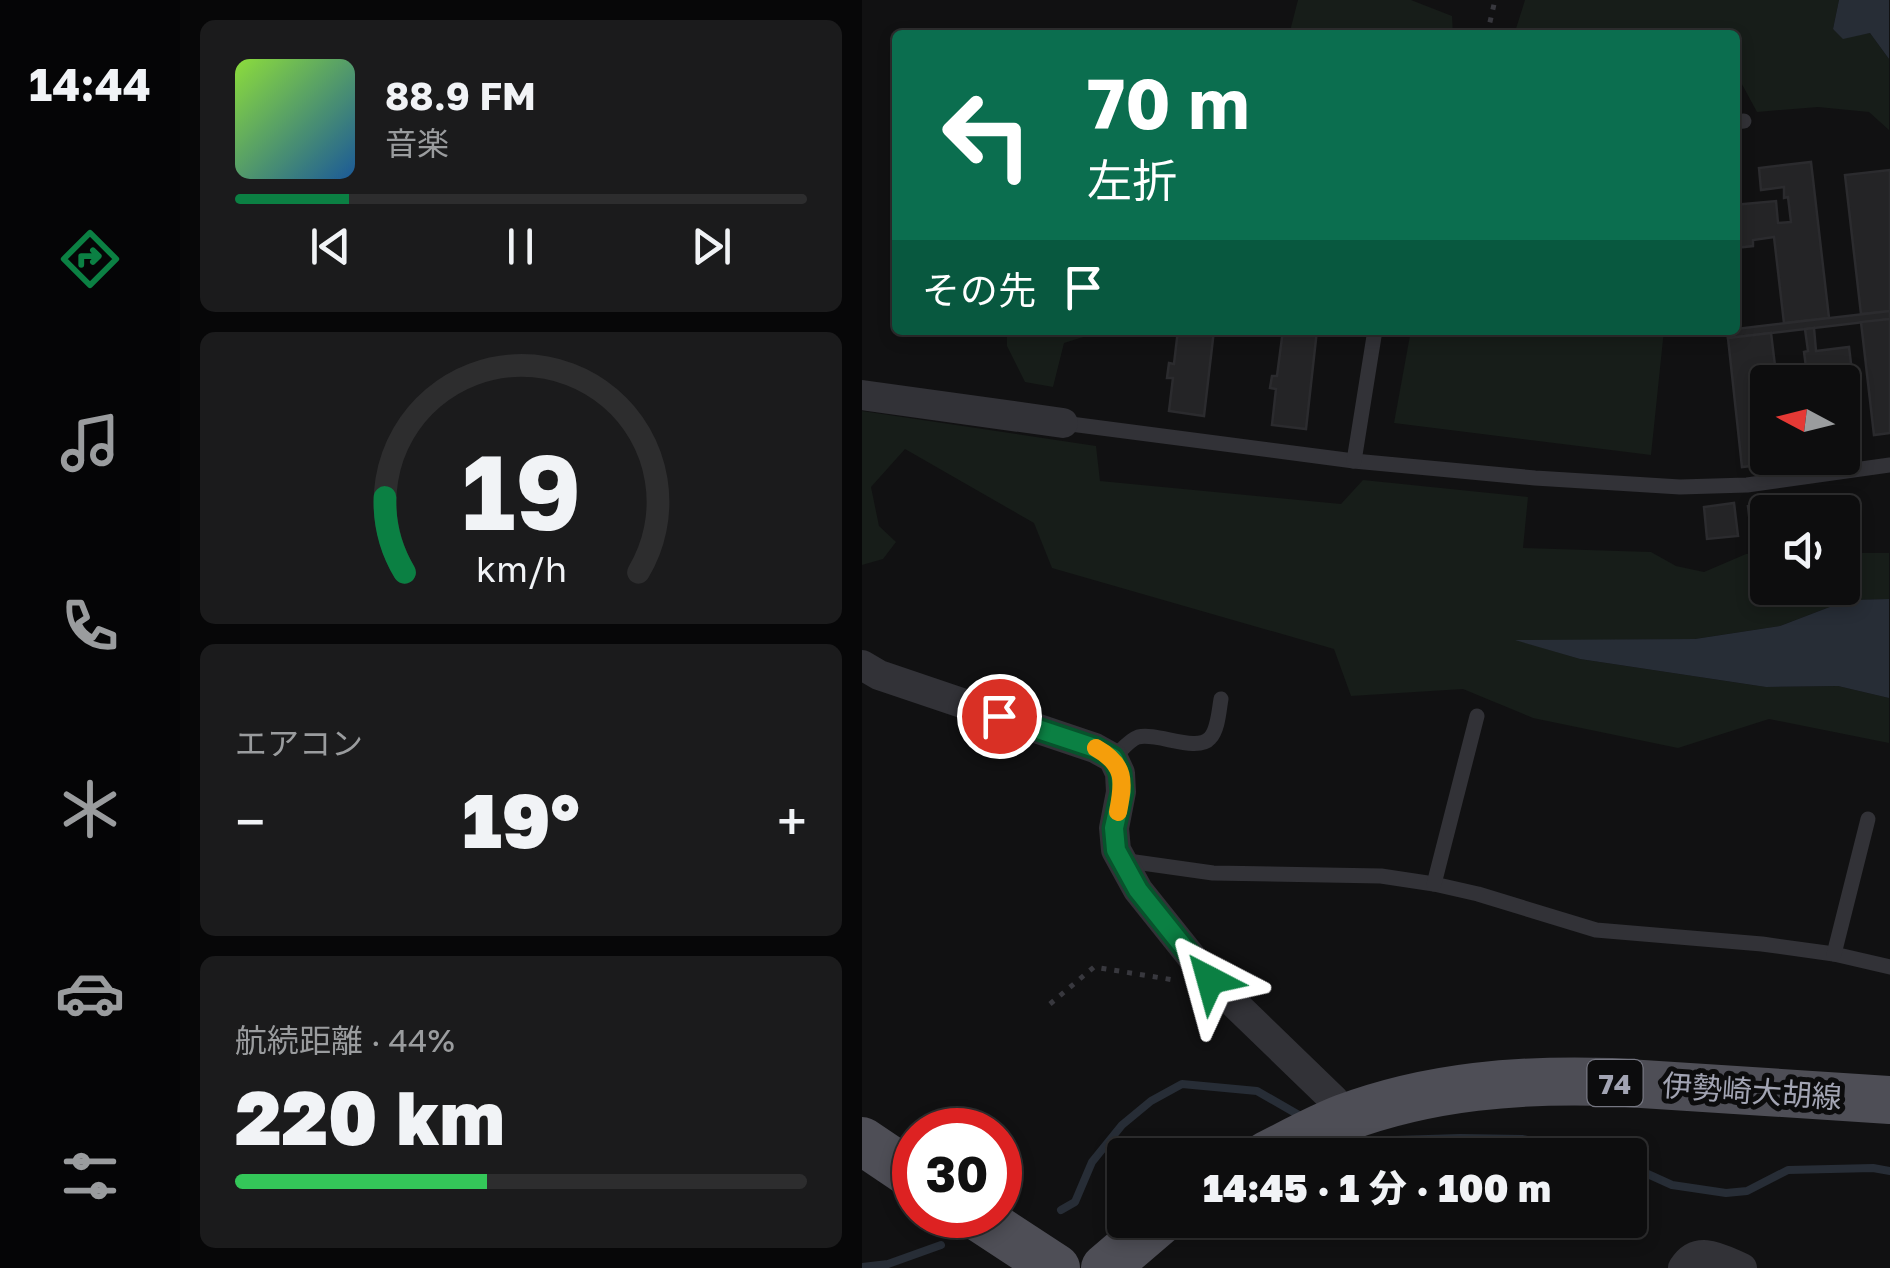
<!DOCTYPE html>
<html lang="ja">
<meta charset="utf-8">
<style>
:root{--surface:#0d0d0e;--page:#1b1b1c;--text:#f1f3f6;--muted:#9a9c9e;--line:#2d2d2e;--accent:#0b8043}
body{margin:0;font-family:"Golos Text","Noto Sans JP",sans-serif;background:var(--page);color:var(--text);height:100vh;display:flex;flex-direction:column;font-size:38px;white-space:nowrap}
*{box-sizing:border-box;margin:0}
p{font-size:32px;color:var(--muted)}
.icon{flex:none;width:55px;height:55px;fill:none;stroke:currentColor;stroke-width:2;stroke-linecap:round;stroke-linejoin:round}
.map{position:relative;flex:1;overflow:hidden}
.panel{display:flex;flex-direction:column;gap:20px;padding:20px;background:#070708;width:682px}
.panel>*{flex:none}
.banner{position:absolute;left:30px;top:30px;width:848px;height:305px;border-radius:10px;box-shadow:0 5px 15px #0003,0 0 0 2px var(--line);background:#0b6e4f;color:#fff;overflow:hidden}
.needle{width:65px;rotate:277deg}
.controls{position:absolute;left:888px;top:365px;display:grid;gap:20px}
.controls a{display:grid;place-items:center;width:110px;height:110px;border-radius:10px;background:var(--surface);box-shadow:0 5px 15px #0003,0 0 0 2px var(--line);font-size:50px}
.speed{position:absolute;left:30px;top:1108px;display:flex;gap:20px;font-size:50px;font-weight:700;text-align:center}
.speed>*{display:grid;place-content:center;width:130px;height:130px;border-radius:50%;background:var(--surface);box-shadow:0 5px 15px #0003,0 0 0 2px var(--line);line-height:1}
.speed .limit{border:15px solid #d22;background:#fff;color:#111}
.pin{position:absolute;display:grid;place-items:center;width:85px;height:85px;color:#fff;margin:-42px;border:5px solid #fff;border-radius:50%;box-shadow:0 2px 10px #0007}
.me{position:absolute;width:110px;margin:-55px;rotate:321deg;stroke-linejoin:round;filter:drop-shadow(0 0 8px #0008)}
.turn{display:flex;align-items:center;gap:35px;height:210px;padding:0 30px;font-size:45px}
.turn .icon{width:130px;height:130px;stroke-width:2.5}
.turn b{display:block;font-size:70px;line-height:85px}
.then{display:flex;align-items:center;height:95px;padding:0 30px;background:#0003;gap:20px;font-size:38px}
.big{font-size:75px;font-weight:800;line-height:1.1}
.panel .widget{flex:1;display:flex;flex-direction:column;justify-content:center;gap:15px;min-width:0;padding:0 35px;border-radius:15px;background:var(--page)}
.panel .dial{align-items:center;gap:0}
.dial svg{height:260px;overflow:visible;fill:none;stroke:var(--line);stroke-width:7;stroke-linecap:round;text-anchor:middle}
.dial text{fill:var(--text);stroke:none}
.song{display:flex;align-items:center;gap:30px}
.cover{width:120px;height:120px;border-radius:15px;background:linear-gradient(135deg,hsl(90 70% 55%),hsl(210 70% 35%))}
.played{height:10px;border-radius:5px;background:linear-gradient(90deg,var(--accent) 20%,var(--line) 20%)}
.keys{display:flex;justify-content:space-around;direction:ltr}
.heat{display:flex;justify-content:space-between;align-items:center;font-size:55px;direction:ltr}
.charge{height:15px;border-radius:8px;background:linear-gradient(90deg,#34c759 44%,var(--line) 0)}
.trip{position:absolute;left:245px;top:1138px;width:540px;height:100px;border-radius:10px;background:var(--surface);box-shadow:0 5px 15px #0003,0 0 0 2px var(--line);font-weight:800;line-height:100px;text-align:center}
main{display:flex;flex:1;min-height:0}
.dock{display:flex;flex-direction:column;width:180px;justify-content:space-around;align-items:center;background:#050506;color:var(--muted)}
.dock .icon{width:70px;height:70px}
.dock .on{color:var(--accent)}
.dock b{font-size:45px;color:var(--text)}
.map>svg:first-child{display:block}
</style>
<main>
<nav class="dock">
<b>14:44</b>
<svg class="icon on" aria-label="directions" viewBox="0 0 24 24"><path d="M12 3l9 9-9 9-9-9zM9 14v-3h6M13 9l2 2-2 2"/></svg>
<svg class="icon" aria-label="music" viewBox="0 0 24 24"><path d="M9 18V5l10-2v13"/><circle cx="6" cy="18" r="3"/><circle cx="16" cy="16" r="3"/></svg>
<svg class="icon" aria-label="phone" viewBox="0 0 24 24"><path d="M5 4h4l2 5-3 2q2 4 5 5l2-3 5 2v4C11 20 4 13 5 4z"/></svg>
<svg class="icon" aria-label="climate" viewBox="0 0 24 24"><path d="M12 3v18M4 7l16 10M4 17L20 7"/></svg>
<svg class="icon" aria-label="car" viewBox="0 0 24 24"><path d="M5 17H2v-5l4-1 3-4h7l3 4 3 1v5h-3M9 17h6M6 11h13"/><circle cx="7" cy="17" r="2"/><circle cx="17" cy="17" r="2"/></svg>
<svg class="icon" aria-label="filters" viewBox="0 0 24 24"><path d="M4 7h16M4 17h16"/><circle cx="9" cy="7" r="2"/><circle cx="15" cy="17" r="2"/></svg>
</nav>
<section class="panel">
<div class="widget">
<div class="song"><i class="cover"></i><div><b>88.9 FM</b><p>音楽</p></div></div>
<div class="played"></div>
<div class="keys"><svg class="icon" aria-label="previous" viewBox="0 0 24 24"><path d="M18 5L8 12l10 7zM5 5v14"/></svg><svg class="icon" aria-label="pause" viewBox="0 0 24 24"><path d="M8 5v14M16 5v14"/></svg><svg class="icon" aria-label="next" viewBox="0 0 24 24"><path d="M6 5l10 7-10 7zM19 5v14"/></svg></div>
</div>
<div class="widget dial"><svg viewBox="0 0 100 80">
<path d="M14 69A42 42 0 1 1 86 69"/>
<path d="M14 69A42 42 0 0 1 8 46" stroke="#0b8043"/>
<text x="50" y="56" font-size="32" font-weight="700">19</text>
<text x="50" y="72" font-size="11">km/h</text>
</svg></div>
<div class="widget"><p>エアコン</p>
<div class="heat"><a>−</a><b class="big">19°</b><a>+</a></div>
</div>
<div class="widget"><p>航続距離 · 44%</p><b class="big">220 km</b><div class="charge"></div></div>
</section>
<div class="map">
<svg width="1028" height="1268" viewBox="0 0 1028 1268">
<rect width="100%" height="100%" fill="#111112"/>
<g fill="#171d19">
<polygon points="436,0 549,0 590,16 591,35 427,35"/>
<polygon points="663,0 977,0 971,29 981,38 1008,33 1027,59 1027,130 1007,112 956,107 895,112 876,77 873,77 872,35 652,35"/>
<polygon points="145,330 244,330 202,343 191,387 163,382 145,346"/>
<polygon points="549,330 802,330 789,455 532,423"/>
<polygon points="0,411 234,446 238,481 479,504 501,480 666,497 661,548 789,552 814,566 842,572 884,554 905,554 905,588 980,588 980,553 1027,553 1027,599 986,600 918,626 833,639 658,641 718,659 904,687 976,686 1027,698 1027,743 907,719 816,748 671,718 601,689 489,696 472,649 190,568 172,523 43,449 9,487 17,526 34,542 21,559 0,565"/>
</g>
<g fill="#272d36">
<polygon points="977,0 1027,0 1027,59 1008,33 981,39 971,29"/>
<polygon points="1027,599 1027,698 976,686 904,687 718,659 653,640 833,639 918,626 986,600"/>
</g>
<g fill="none" stroke-linecap="round" stroke-linejoin="round">
<g stroke="#272d36" stroke-width="8">
<polyline points="479,1145 491,1151 534,1140 598,1138 660,1139 741,1155"/>
<polyline points="768,1166 810,1185 864,1193 885,1191 926,1170 1011,1168 1028,1171"/>
<polyline points="199,1210 213,1202 230,1162 260,1125 289,1101 320,1084 395,1091 442,1118"/>
<polyline points="0,1267 26,1264 79,1245"/>
</g>
</g>
<g fill="#242426" stroke="#2b2b2e" stroke-width="2.5">
<polygon points="949,162 967,318 922,323 912,237 891,240 891,246 872,248 872,205 914,201 916,223 929,222 926,197 922,198 922,187 899,190 897,168"/>
<polygon points="1028,170 1028,311 999,314 983,175"/>
<polygon points="1028,311 1028,319 866,338 865,330"/>
<polygon points="1028,319 1028,433 1012,435 999,322"/>
<polygon points="952,328 954,351 987,347 994,405 988,406 992,437 980,438 980,382 946,382 942,352 946,351 943,329"/>
<polygon points="316,330 352,330 342,416 307,411 311,378 305,378 307,363 312,364"/>
<polygon points="421,330 455,330 444,429 410,425 414,389 408,388 410,376 415,376"/>
<polygon points="909,333 915,382 905,382 905,458 923,458 924,462 880,467 866,338"/>
<polygon points="933,501 934,512 905,512 905,540 890,542 886,506"/>
<polygon points="872,503 876,536 845,539 842,507"/>
</g>
<g fill="none" stroke-linecap="round" stroke-linejoin="round">
<g stroke="#38383e" stroke-width="5" stroke-dasharray="5 8" stroke-linecap="butt">
<polyline points="625,35 633,0"/>
<polyline points="188,1004 232,967 312,980"/>
</g>
<g stroke="#323237" stroke-width="15">
<polyline points="872,122 882,121"/>
<polyline points="201,423 492,461 673,478 818,487 885,485 1028,465"/>
<polyline points="492,461 513,330"/>
<path d="M251,758C259,751 267,740 276,737C295,732 335,753 348,738C356,730 357,710 359,699"/>
<polyline points="259,860 351,873 519,876 572,884 616,894 734,930 900,944 972,954 1028,967"/>
<polyline points="572,884 615,716"/>
<polyline points="972,954 1006,819"/>
</g>
<g stroke="#323237" stroke-width="30">
<polyline points="0,395 201,423"/>
<polyline points="0,665 17,675 233,748 251,758 258,773 259,792 252,828 254,850 276,890 348,980 472,1100 482,1118"/>
<path d="M821,1268C836,1244 859,1259 880,1268"/>
</g>
<g stroke="#4e4e56" stroke-width="48">
<polyline points="0,1141 52,1176"/>
<path d="M405,1155C431,1142 456,1128 482,1118C568,1086 658,1079 749,1082L1028,1100"/>
<polyline points="113,1215 194,1268"/>
<polyline points="243,1268 299,1220"/>
</g>
</g>
<g fill="none" stroke-linecap="round" stroke-linejoin="round">
<defs>
<polyline id="route" points="137,716 233,748 251,758 258,773 260,792 252,828 254,850 276,890 348,980"/>
</defs>
<use href="#route" stroke="#07532c" stroke-width="25"/>
<use href="#route" stroke="#0b8043" stroke-width="18"/>
<path stroke="#f59e0b" stroke-width="18" d="M234,748C264,765 262,781 256,812"/>
</g>
<g text-anchor="middle" dominant-baseline="central" stroke-width="10" stroke-linejoin="round" paint-order="stroke">
<rect fill="#0c0c0d" stroke="#757681" stroke-width="2.5" x="725.5" y="1060" width="55" height="46" rx="8"/>
<g font-size="28" font-weight="bold" fill="#a2a4b3">
<text x="753" y="1083">74</text>
</g>
<g font-size="30" fill="#a2a4b3" stroke="#0c0c0d">
<text transform="translate(890 1091) rotate(4)">伊勢崎大胡線</text>
</g>
</g>
</svg>
<div class="controls">
<a><svg class="needle" viewBox="-14 -14 28 28"><path d="M0-13l5 13h-10z" fill="#e53935"/><path d="M0 13l5-13h-10z" fill="#9a9c9e"/></svg></a>
<a><svg class="icon" aria-label="sound" viewBox="0 0 24 24"><path d="M4 9h4l5-4v14l-5-4H4zM17 9q2 3 0 6"/></svg></a>
</div>
<div class="speed"><div class="limit">30</div></div>
<div class="pin" style="left:137px;top:716px;background:#d93025"><svg class="icon" aria-label="arrive" viewBox="0 0 24 24"><path d="M6 21V4h12l-3 4 3 4H6"/></svg></div>
<svg class="me" style="left:348px;top:980px" viewBox="-20 -20 40 40"><path d="M0-17L14 15 0 8-14 15z" fill="#0b8043" stroke="#fff" stroke-width="4"/></svg>
<div class="trip">14:45 · 1 分 · 100 m</div>
<div class="banner">
<div class="turn"><svg class="icon" aria-label="left" viewBox="0 0 24 24"><path d="M17 20v-9H6M10 6l-5 5 5 5"/></svg><div><b>70 m</b>左折</div></div>
<div class="then">その先<svg class="icon" aria-label="arrive" viewBox="0 0 24 24"><path d="M6 21V4h12l-3 4 3 4H6"/></svg></div>
</div>
</div>
</main>
